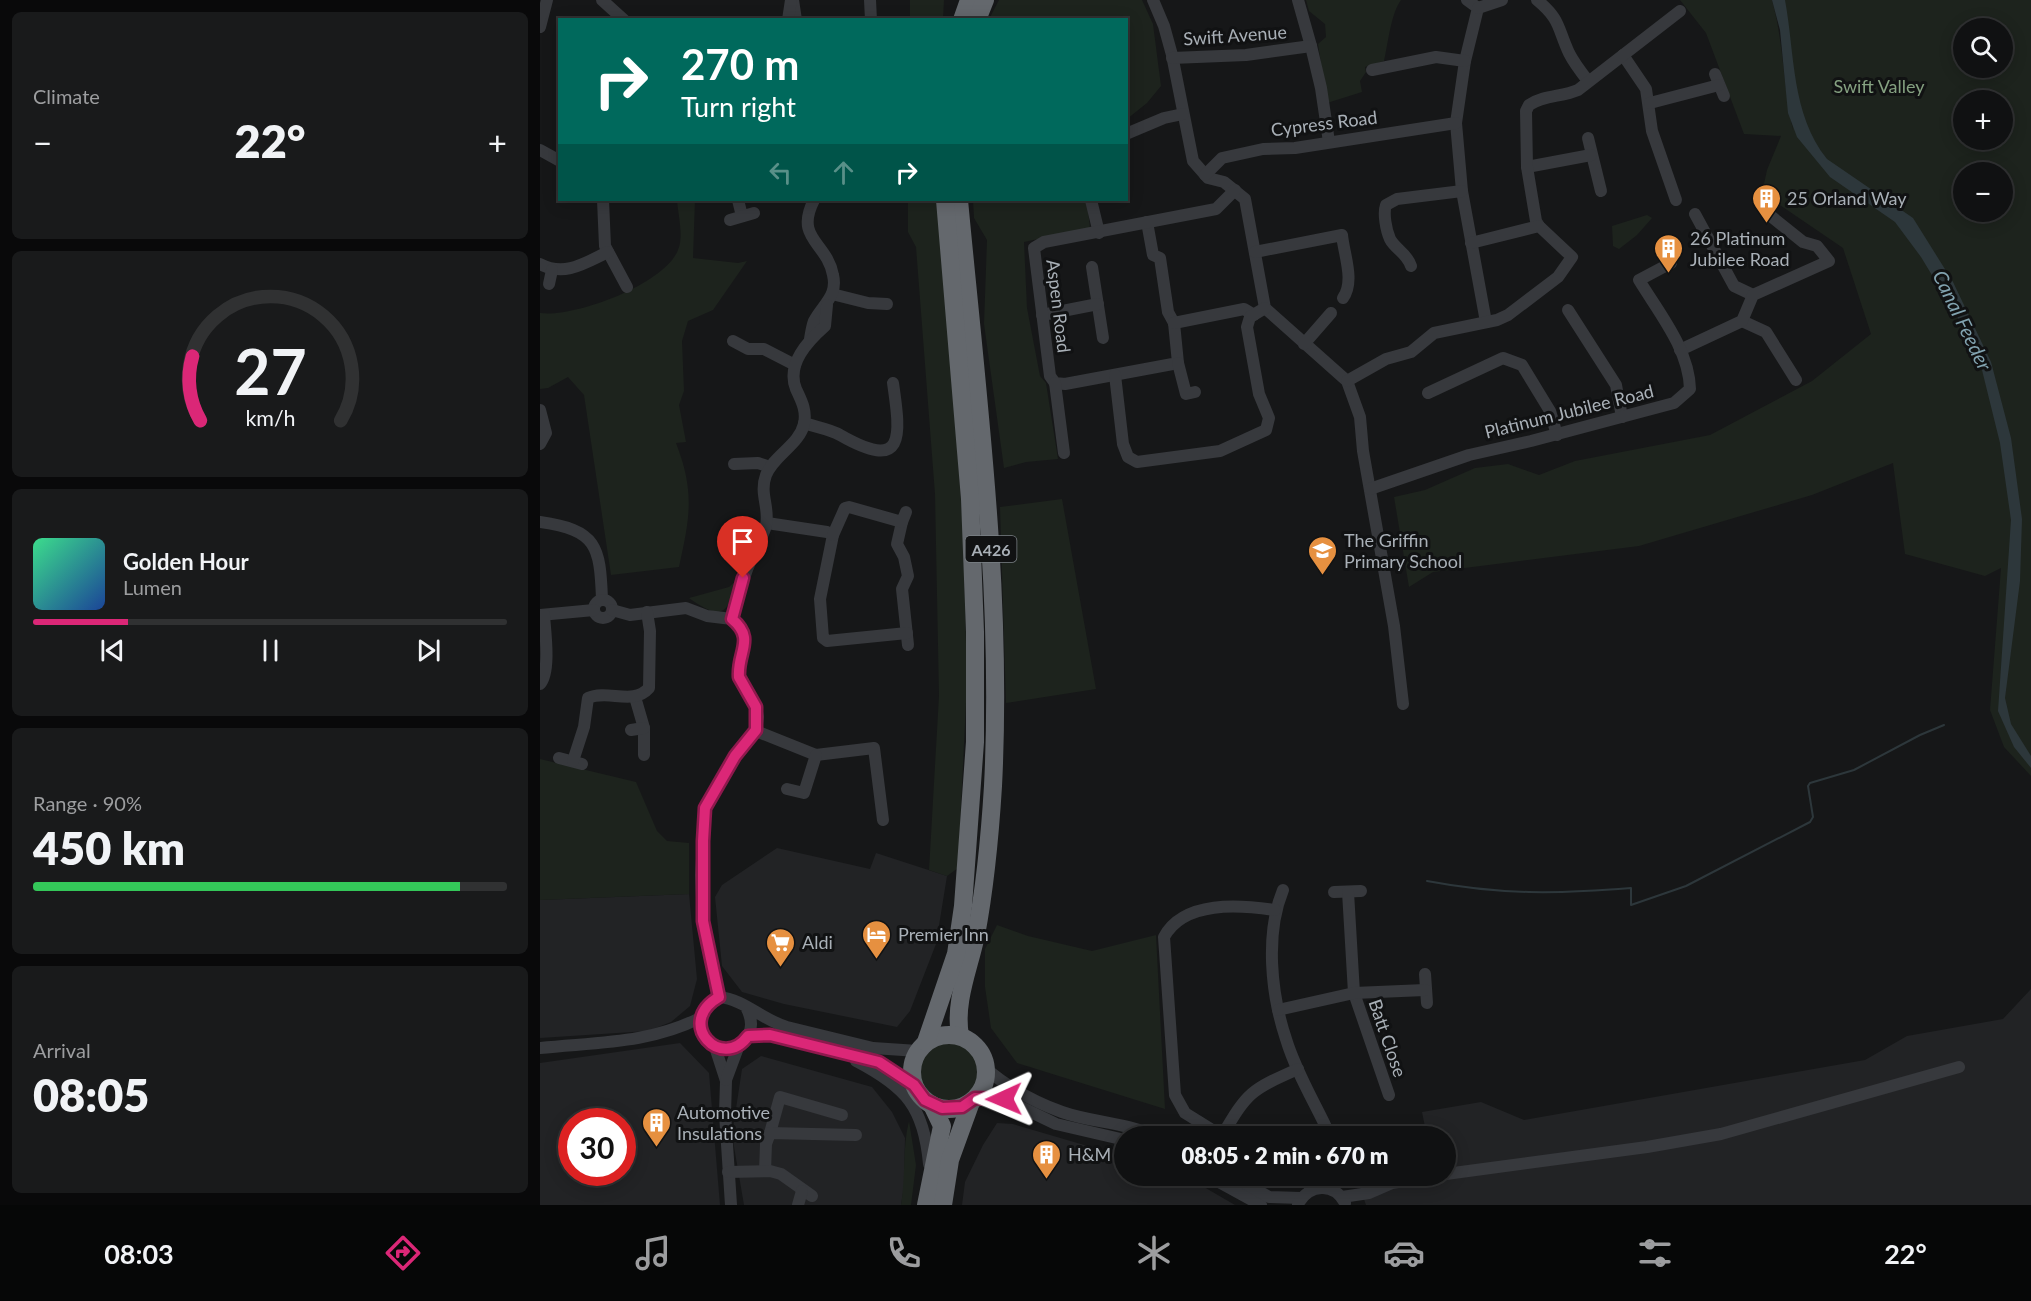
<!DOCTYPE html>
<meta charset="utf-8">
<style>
:root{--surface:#101112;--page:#191a1b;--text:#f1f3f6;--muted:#9c9d9f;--line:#303132;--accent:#db2777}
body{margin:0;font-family:Lato,sans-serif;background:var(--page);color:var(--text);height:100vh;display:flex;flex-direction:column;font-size:22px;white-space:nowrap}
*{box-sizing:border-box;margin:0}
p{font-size:20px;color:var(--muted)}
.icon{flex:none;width:33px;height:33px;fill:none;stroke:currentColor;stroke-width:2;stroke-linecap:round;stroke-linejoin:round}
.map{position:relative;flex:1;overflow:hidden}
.drawer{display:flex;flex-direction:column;gap:12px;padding:12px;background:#09090a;width:540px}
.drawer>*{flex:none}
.guide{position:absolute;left:18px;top:18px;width:570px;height:183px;border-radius:0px;box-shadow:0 3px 15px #0003,0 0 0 2px var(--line);background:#00695c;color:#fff;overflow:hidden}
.tools{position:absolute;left:1413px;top:18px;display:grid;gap:12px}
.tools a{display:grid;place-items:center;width:60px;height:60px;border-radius:50%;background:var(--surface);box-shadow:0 3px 15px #0003,0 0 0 2px var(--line);font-size:30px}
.speed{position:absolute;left:18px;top:1108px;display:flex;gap:12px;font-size:30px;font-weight:700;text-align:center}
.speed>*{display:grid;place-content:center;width:78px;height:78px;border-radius:50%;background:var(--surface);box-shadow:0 3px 15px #0003,0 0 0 2px var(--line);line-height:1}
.speed .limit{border:9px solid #d22;background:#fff;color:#111}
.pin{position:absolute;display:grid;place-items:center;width:51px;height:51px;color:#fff;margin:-62px -26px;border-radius:50% 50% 50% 0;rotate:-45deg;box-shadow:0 0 6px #0007}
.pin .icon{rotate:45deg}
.me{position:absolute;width:66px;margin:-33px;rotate:269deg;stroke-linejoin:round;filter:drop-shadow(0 0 4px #0008)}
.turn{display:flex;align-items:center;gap:21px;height:126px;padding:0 24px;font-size:27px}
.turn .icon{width:78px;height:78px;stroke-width:2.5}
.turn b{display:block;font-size:42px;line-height:51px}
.lanes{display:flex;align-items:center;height:57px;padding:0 24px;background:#0003;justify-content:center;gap:30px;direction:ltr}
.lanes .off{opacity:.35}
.big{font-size:45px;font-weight:800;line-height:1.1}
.drawer .card{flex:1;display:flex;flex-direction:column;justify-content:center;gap:9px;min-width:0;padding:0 21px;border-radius:9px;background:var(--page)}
.drawer .dial{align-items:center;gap:0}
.dial svg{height:156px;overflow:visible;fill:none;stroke:var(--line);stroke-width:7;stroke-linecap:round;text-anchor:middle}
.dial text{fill:var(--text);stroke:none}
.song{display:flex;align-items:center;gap:18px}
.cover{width:72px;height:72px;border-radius:9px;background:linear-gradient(135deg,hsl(150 70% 55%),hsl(220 70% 35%))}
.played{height:6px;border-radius:3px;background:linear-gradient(90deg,var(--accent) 20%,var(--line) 20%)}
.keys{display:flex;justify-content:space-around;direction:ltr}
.heat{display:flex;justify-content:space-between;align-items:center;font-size:33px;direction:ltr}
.charge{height:9px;border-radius:4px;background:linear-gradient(90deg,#34c759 90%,var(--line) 0)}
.trip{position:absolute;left:574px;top:1126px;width:342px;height:60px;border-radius:30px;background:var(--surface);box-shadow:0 3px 15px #0003,0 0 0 2px var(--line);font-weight:800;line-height:60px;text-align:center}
.tabs{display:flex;height:96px;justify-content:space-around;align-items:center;background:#060707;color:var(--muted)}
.tabs .icon{width:42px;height:42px}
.tabs .current{color:var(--accent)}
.tabs b{font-size:27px;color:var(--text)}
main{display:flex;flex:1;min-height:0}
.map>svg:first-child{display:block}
</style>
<main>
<section class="drawer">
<div class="card"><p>Climate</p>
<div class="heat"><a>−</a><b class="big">22°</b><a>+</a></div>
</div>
<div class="card dial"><svg viewBox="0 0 100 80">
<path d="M14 69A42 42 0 1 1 86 69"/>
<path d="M14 69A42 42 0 0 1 10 36" stroke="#db2777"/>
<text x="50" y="56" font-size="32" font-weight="700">27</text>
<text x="50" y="72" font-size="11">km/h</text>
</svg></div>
<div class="card">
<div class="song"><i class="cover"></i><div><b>Golden Hour</b><p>Lumen</p></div></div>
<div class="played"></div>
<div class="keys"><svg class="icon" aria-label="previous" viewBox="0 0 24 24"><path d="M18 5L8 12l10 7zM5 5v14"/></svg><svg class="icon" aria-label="pause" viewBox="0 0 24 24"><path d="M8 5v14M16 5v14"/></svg><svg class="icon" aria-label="next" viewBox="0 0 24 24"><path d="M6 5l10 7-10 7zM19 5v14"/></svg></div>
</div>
<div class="card"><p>Range · 90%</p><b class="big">450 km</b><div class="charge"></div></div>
<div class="card"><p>Arrival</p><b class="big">08:05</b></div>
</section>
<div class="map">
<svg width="1491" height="1205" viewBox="0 0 1491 1205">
<rect width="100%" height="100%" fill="#161718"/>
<g fill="#222325" fill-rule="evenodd">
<polygon points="237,848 330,869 336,853 407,876 396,944 370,1011 357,1027 244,1004 202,992 182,966 175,897 182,885"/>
<polygon points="149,894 157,979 150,1006 131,1022 108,1031 0,1038 0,900"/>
<polygon points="1491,989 1491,1205 826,1205 816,1176 906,1176 906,1137 887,1137 882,1112 941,1102 984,1120 1325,1060 1367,1036 1463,1019"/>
<path d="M140,1043L169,1073L180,1205H0V1063ZM32,1122H82V1173H32Z"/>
<polygon points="221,1056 332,1087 352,1112 365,1138 364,1188 361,1205 204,1205 192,1135 202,1069"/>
<polygon points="457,1123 473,1124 585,1157 585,1176 645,1176 695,1205 422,1205 425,1182 443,1145"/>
</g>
<g fill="#1d231d" fill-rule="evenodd">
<polygon points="370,0 404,0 403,19 370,19"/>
<polygon points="459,0 602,0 613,24 621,86 607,103 587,119 586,20 449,19"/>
<path d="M766,0H861C851,13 848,44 844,61L825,67L826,72L820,81L822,92L787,103L778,44L786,37L785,24L769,11Z"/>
<path d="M1140,0H1232C1244,43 1243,87 1253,130L1238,0H1491V776L1464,747L1450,710L1461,568L1445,576L1365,554L1353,463L1272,495L1099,546L893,572L869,587L854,497L885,490L935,468L968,464L999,475L1035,461L1170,435L1272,381L1331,334L1303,248L1222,193L1227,170L1241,136L1204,134L1166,33ZM1424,28H1462V68H1424ZM1424,100H1462V140H1424ZM1424,172H1462V212H1424Z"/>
<path d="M137,200H155L153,258L198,263L207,261L173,310L148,321L142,341L144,391L139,405L146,442L136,443C155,492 150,517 139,567L71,575L44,395L28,377L8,388L0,389V313C34,318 125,284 138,250C144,236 138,215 137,200Z"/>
<polygon points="368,200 399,200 423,528 427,682 418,868 407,876 389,870 399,696 395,494 376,247 368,232"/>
<polygon points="433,200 547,200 550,228 484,242 487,308 500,376 506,383 518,459 486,462 464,468 444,324 447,240 434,218"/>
<polygon points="1107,215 1112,218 1097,235 1079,249 1073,246 1072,226"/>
<polygon points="522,499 556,689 466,703 460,507"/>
<path d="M196,581C188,618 179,619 149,598L189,587Z"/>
<polygon points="0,759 96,782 117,831 127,841 149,843 149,894 0,900"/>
<polygon points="457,925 488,936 552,951 616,935 625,1109 477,1063 451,1028 445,987 445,949"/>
<circle cx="410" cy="1071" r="30"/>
<path d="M369,1121L376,1165L371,1205H361C366,1177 362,1149 369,1121Z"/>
</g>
<path fill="#2d373b" d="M1232,0H1245C1255,54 1251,114 1287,159L1373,218L1413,282L1451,362L1471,438L1482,519L1480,581L1465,698L1471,724L1491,756V768L1474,747L1458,711L1471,520L1460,443L1442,370L1427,333L1381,257L1355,222L1290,177L1257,137L1248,113L1240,30Z"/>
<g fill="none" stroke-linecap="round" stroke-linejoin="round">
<path stroke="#2d373b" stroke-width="2" d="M887,881C961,895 1017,894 1091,888V905L1146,886L1270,822L1273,817L1268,786L1270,783L1314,770L1380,735L1404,725"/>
<g stroke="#37393d" stroke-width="12">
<polyline points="62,0 84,20"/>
<polyline points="253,0 256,20"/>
<polyline points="330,0 331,20"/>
<polyline points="613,0 624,26 632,55 653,161 668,178 684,182 705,199 725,308 807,381 820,417 823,451 854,626 863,704"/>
<polyline points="758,0 771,46"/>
<polyline points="927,0 938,8 925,61 916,123 922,191 946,322"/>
<path d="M997,0C1021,20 1017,27 1029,53C1034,63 1041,72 1048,81"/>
<polyline points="938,8 962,0"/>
<polyline points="248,20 251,0"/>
<polyline points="0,27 7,0"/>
<polyline points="1083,55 1106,89 1112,131 1136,200"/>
<polyline points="632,58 706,55 771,46 781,88 789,142"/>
<polyline points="832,70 896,57 925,61"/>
<polyline points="1175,74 1184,96"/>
<polyline points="1110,103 1179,85"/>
<polyline points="586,134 624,118 643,114"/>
<polyline points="1048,138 1061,191"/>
<polyline points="0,150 20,161"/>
<polyline points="987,167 1051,155"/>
<polyline points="665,175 682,158 723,149 755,148 916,123"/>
<polyline points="63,200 65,246 87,287"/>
<polyline points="198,200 202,216"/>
<polyline points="551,200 559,233"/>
<polyline points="1155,214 1194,286 1213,295"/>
<polyline points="190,220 214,213"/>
<polyline points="607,222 613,255 620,258 628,312 634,323"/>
<path d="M999,226L996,221L987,167L986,111L989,105C1004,95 1022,97 1038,90L1140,11"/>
<path d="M715,252L802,235C804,255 815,281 803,298"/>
<path d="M0,264C25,277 45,263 68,252"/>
<path d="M871,266C867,253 855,249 850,239C846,230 843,213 846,205L857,199L922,191"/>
<polyline points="552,267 563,338"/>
<polyline points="9,284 12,270"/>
<polyline points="292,294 328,303 347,304"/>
<polyline points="1028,310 1076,385 1082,417"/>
<polyline points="502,315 558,304"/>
<polyline points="1202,321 1226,332 1256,380"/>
<polyline points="634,323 638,363 525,384 515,383 510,376 494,248 504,242 676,209 695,190"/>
<polyline points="634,323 704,309 714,315"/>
<path d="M270,339C271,333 272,326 274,321C283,304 298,296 293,275C287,242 254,239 274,200"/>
<polyline points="193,341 208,349 224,349 255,365"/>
<polyline points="764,344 791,313"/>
<polyline points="1140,350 1202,321 1213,295 1289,261 1277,246 1263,242 1232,217"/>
<polyline points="638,363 646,394 655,392"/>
<polyline points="575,375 583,444 588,457 597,462 680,451 726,430 729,418 719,394 707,327 710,317 725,308"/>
<polyline points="807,381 846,359 871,352 894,333 957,320 968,315 1018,277 1032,257 999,226 931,243"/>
<polyline points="515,383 524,453"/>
<polyline points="888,393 963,358 982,365 1010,411 1017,435"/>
<polyline points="0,410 6,433 0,444"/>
<path d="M264,423C275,427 290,429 300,435C365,472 361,438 353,383"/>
<polyline points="194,464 218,463 230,467"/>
<path d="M830,489L929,455L991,441L1134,403L1150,389C1149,349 1119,313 1099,280L1131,263"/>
<path d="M0,522C57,530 60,546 62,599"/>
<polyline points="362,522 357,544 364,557 368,576 362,589 368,645"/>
<polyline points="227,523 287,532 293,535 280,599 283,638 287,641 367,633"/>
<polyline points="293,535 305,508 309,507 362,522 366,512"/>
<circle cx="63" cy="609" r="9"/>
<polyline points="72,610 90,615 146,608 167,616 192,619 203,631 204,649 199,664 199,677 216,707 218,717 216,731 195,756 165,808 161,875 163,921 179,997"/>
<polyline points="0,615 54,610"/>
<path d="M192,619C197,594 205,573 215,550C218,541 225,533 226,525C230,508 219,494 226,475C234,455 259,445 264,424C267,410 261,400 256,389C246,364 268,341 285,326L287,305"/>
<path d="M0,684C11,672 5,631 4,615"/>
<polyline points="95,697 104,728 104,755"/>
<polyline points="91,730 104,728"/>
<polyline points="216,731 276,755 334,748 343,820"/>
<polyline points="19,758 42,764"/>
<path d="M33,761L44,727L48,698C68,689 93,706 109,688L110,631L107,612"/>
<polyline points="247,789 264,793 276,755"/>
<path d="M743,890C725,934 731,994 746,1039C755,1069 772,1098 786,1127L787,1137"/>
<polyline points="794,892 821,891"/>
<polyline points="808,892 814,993 849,1095"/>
<path d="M735,910C700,905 644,900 624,937L635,1095L645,1113L682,1136C708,1091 711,1090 758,1069"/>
<polyline points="885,974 887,1003"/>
<path d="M206,1007C230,1052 159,1064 160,1022C161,1010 169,1003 179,997C204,999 222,1020 247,1027L333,1048L378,1051"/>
<polyline points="738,1010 814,993 885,990"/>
<polyline points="208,1036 230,1035 339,1062 374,1085"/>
<polyline points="175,1047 186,1081 185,1114 191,1205"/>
<path d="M0,1048C57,1042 108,1044 160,1018"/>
<path d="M316,1061C366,1087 384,1107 389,1164"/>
<path d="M446,1069C469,1088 494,1102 522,1112C553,1123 586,1122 616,1137"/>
<polyline points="186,1080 199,1045"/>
<polyline points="435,1098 464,1099 516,1124 585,1140"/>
<polyline points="230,1133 240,1097 302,1115"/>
<polyline points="225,1171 226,1144 230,1133 316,1135"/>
<polyline points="188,1172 230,1171 241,1174 272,1196"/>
<polyline points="906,1174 1107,1147 1181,1134 1419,1067"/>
<polyline points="668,1176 721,1205"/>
<polyline points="692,1176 729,1197 761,1198"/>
<polyline points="770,1190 776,1176"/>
<polyline points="802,1197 829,1193 852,1183 893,1176"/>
<path d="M758,1204C769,1184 794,1182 805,1203"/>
<polyline points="258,1205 262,1191"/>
</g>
<g stroke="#64686d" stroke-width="18">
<polyline points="422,20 429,0"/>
<polyline points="437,20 445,0"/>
<path d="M419,200C437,394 463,590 453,786C450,835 445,887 436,935C429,969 414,1001 420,1036"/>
<circle cx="409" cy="1072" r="37"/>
<polyline points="386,1042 416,954 423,906 435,742 435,632 430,499 405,200"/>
<polyline points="386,1205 402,1126 392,1105"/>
<polyline points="403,1205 410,1160 431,1102"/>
</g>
</g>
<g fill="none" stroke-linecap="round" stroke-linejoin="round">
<defs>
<path id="route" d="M203,578L192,619C216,639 197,652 199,677L216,707V730L195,756L165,808L163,841V921L179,997C134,1023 182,1072 208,1036L230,1035L339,1062L374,1085L385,1100L402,1108L422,1107L435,1098L464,1099"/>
</defs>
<use href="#route" stroke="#8e194d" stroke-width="15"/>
<use href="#route" stroke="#db2777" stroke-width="10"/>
</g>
<defs>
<symbol id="building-pin" viewBox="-11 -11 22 30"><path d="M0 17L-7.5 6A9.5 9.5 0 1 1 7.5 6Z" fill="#e69040" stroke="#111213"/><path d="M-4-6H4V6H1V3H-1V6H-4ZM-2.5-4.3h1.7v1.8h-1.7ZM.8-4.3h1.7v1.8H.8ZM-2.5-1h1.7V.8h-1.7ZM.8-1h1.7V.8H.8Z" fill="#fff"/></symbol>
<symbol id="school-pin" viewBox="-11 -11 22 30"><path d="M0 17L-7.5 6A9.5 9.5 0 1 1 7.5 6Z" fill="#e69040" stroke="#111213"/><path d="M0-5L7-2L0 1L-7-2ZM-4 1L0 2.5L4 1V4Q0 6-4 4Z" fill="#fff"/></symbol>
<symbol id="hotel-pin" viewBox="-11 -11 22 30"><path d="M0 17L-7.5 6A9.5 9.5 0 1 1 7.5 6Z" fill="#e69040" stroke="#111213"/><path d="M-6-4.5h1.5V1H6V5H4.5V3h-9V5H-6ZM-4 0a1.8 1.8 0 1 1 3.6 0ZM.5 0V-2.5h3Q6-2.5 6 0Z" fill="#fff"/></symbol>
<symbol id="supermarket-pin" viewBox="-11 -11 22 30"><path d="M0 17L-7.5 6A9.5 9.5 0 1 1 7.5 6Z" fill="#e69040" stroke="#111213"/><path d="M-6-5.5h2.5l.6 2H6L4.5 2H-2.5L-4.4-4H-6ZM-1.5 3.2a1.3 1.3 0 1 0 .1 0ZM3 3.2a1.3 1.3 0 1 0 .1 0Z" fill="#fff"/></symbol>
</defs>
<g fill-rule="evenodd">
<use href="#building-pin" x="1210" y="182" width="33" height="45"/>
<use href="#building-pin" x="1112" y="232" width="33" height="45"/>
<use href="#school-pin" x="766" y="534" width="33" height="45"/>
<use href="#hotel-pin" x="320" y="918" width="33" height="45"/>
<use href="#supermarket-pin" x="224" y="926" width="33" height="45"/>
<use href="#building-pin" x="100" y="1106" width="33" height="45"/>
<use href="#building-pin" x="490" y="1138" width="33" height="45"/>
</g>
<g text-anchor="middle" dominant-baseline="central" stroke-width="6" stroke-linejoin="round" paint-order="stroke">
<rect fill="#111213" stroke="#7b8186" stroke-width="1.5" x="425.5" y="536" width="51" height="26" rx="4.5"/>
<g font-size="16" font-weight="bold" fill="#a9b0b7">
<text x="451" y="549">A426</text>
</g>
<g font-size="18" fill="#a9b0b7" stroke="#111213">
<text transform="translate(695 35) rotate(-4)">Swift Avenue</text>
<text transform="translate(784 123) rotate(-7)">Cypress Road</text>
<text transform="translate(519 306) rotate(83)">Aspen Road</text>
<text transform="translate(1029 411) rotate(-14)">Platinum Jubilee Road</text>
<text transform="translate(848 1038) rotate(71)">Batt Close</text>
</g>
<g font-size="18" fill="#85a181" stroke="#111213">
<text x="1339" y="86">Swift Valley</text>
</g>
<g font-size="18" fill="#a9b0b7" stroke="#111213" text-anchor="start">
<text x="1247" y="198">25 Orland Way</text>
<text x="1150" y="238">26 Platinum<tspan x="1150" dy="21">Jubilee Road</tspan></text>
<text x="804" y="540">The Griffin<tspan x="804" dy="21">Primary School</tspan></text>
<text x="358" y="934">Premier Inn</text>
<text x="262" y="942">Aldi</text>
<text x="137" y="1112">Automotive<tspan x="137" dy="21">Insulations</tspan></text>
<text x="528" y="1154">H&amp;M</text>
</g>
<g font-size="20" font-style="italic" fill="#82a3b0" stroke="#111213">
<text transform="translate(1423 320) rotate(64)">Canal Feeder</text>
</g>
</g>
</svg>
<div class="tools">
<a><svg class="icon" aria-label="search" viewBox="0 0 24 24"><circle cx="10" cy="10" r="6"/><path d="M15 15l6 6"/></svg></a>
<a>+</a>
<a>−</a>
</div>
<div class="speed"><div class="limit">30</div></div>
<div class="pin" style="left:203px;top:578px;background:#d93025"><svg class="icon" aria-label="arrive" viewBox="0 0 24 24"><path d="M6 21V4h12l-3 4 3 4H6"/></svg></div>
<svg class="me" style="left:464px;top:1099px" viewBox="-20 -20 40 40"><path d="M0-17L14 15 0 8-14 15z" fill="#db2777" stroke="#fff" stroke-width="4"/></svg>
<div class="trip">08:05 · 2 min · 670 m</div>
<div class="guide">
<div class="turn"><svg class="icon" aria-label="right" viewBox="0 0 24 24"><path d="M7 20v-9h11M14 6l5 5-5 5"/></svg><div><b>270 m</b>Turn right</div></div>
<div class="lanes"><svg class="icon off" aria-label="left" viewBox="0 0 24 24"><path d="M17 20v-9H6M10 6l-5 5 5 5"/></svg><svg class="icon off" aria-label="ahead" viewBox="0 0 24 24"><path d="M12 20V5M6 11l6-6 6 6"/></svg><svg class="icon" aria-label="right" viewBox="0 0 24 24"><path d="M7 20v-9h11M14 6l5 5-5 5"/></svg></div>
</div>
</div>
</main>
<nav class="tabs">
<b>08:03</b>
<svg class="icon current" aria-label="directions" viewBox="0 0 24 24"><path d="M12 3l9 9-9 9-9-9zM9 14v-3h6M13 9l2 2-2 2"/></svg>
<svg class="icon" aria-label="music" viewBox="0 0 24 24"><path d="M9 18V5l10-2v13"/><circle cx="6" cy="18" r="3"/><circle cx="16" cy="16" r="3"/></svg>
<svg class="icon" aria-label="phone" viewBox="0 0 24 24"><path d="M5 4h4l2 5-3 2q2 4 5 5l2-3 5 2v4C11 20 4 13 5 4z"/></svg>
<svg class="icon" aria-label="climate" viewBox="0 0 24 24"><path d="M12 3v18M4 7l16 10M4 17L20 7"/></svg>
<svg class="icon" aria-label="car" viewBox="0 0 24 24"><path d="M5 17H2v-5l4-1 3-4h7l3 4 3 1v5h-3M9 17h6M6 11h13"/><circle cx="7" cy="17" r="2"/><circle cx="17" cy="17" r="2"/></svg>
<svg class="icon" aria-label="filters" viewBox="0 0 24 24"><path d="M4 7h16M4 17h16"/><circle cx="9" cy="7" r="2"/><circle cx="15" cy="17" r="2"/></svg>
<b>22°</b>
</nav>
